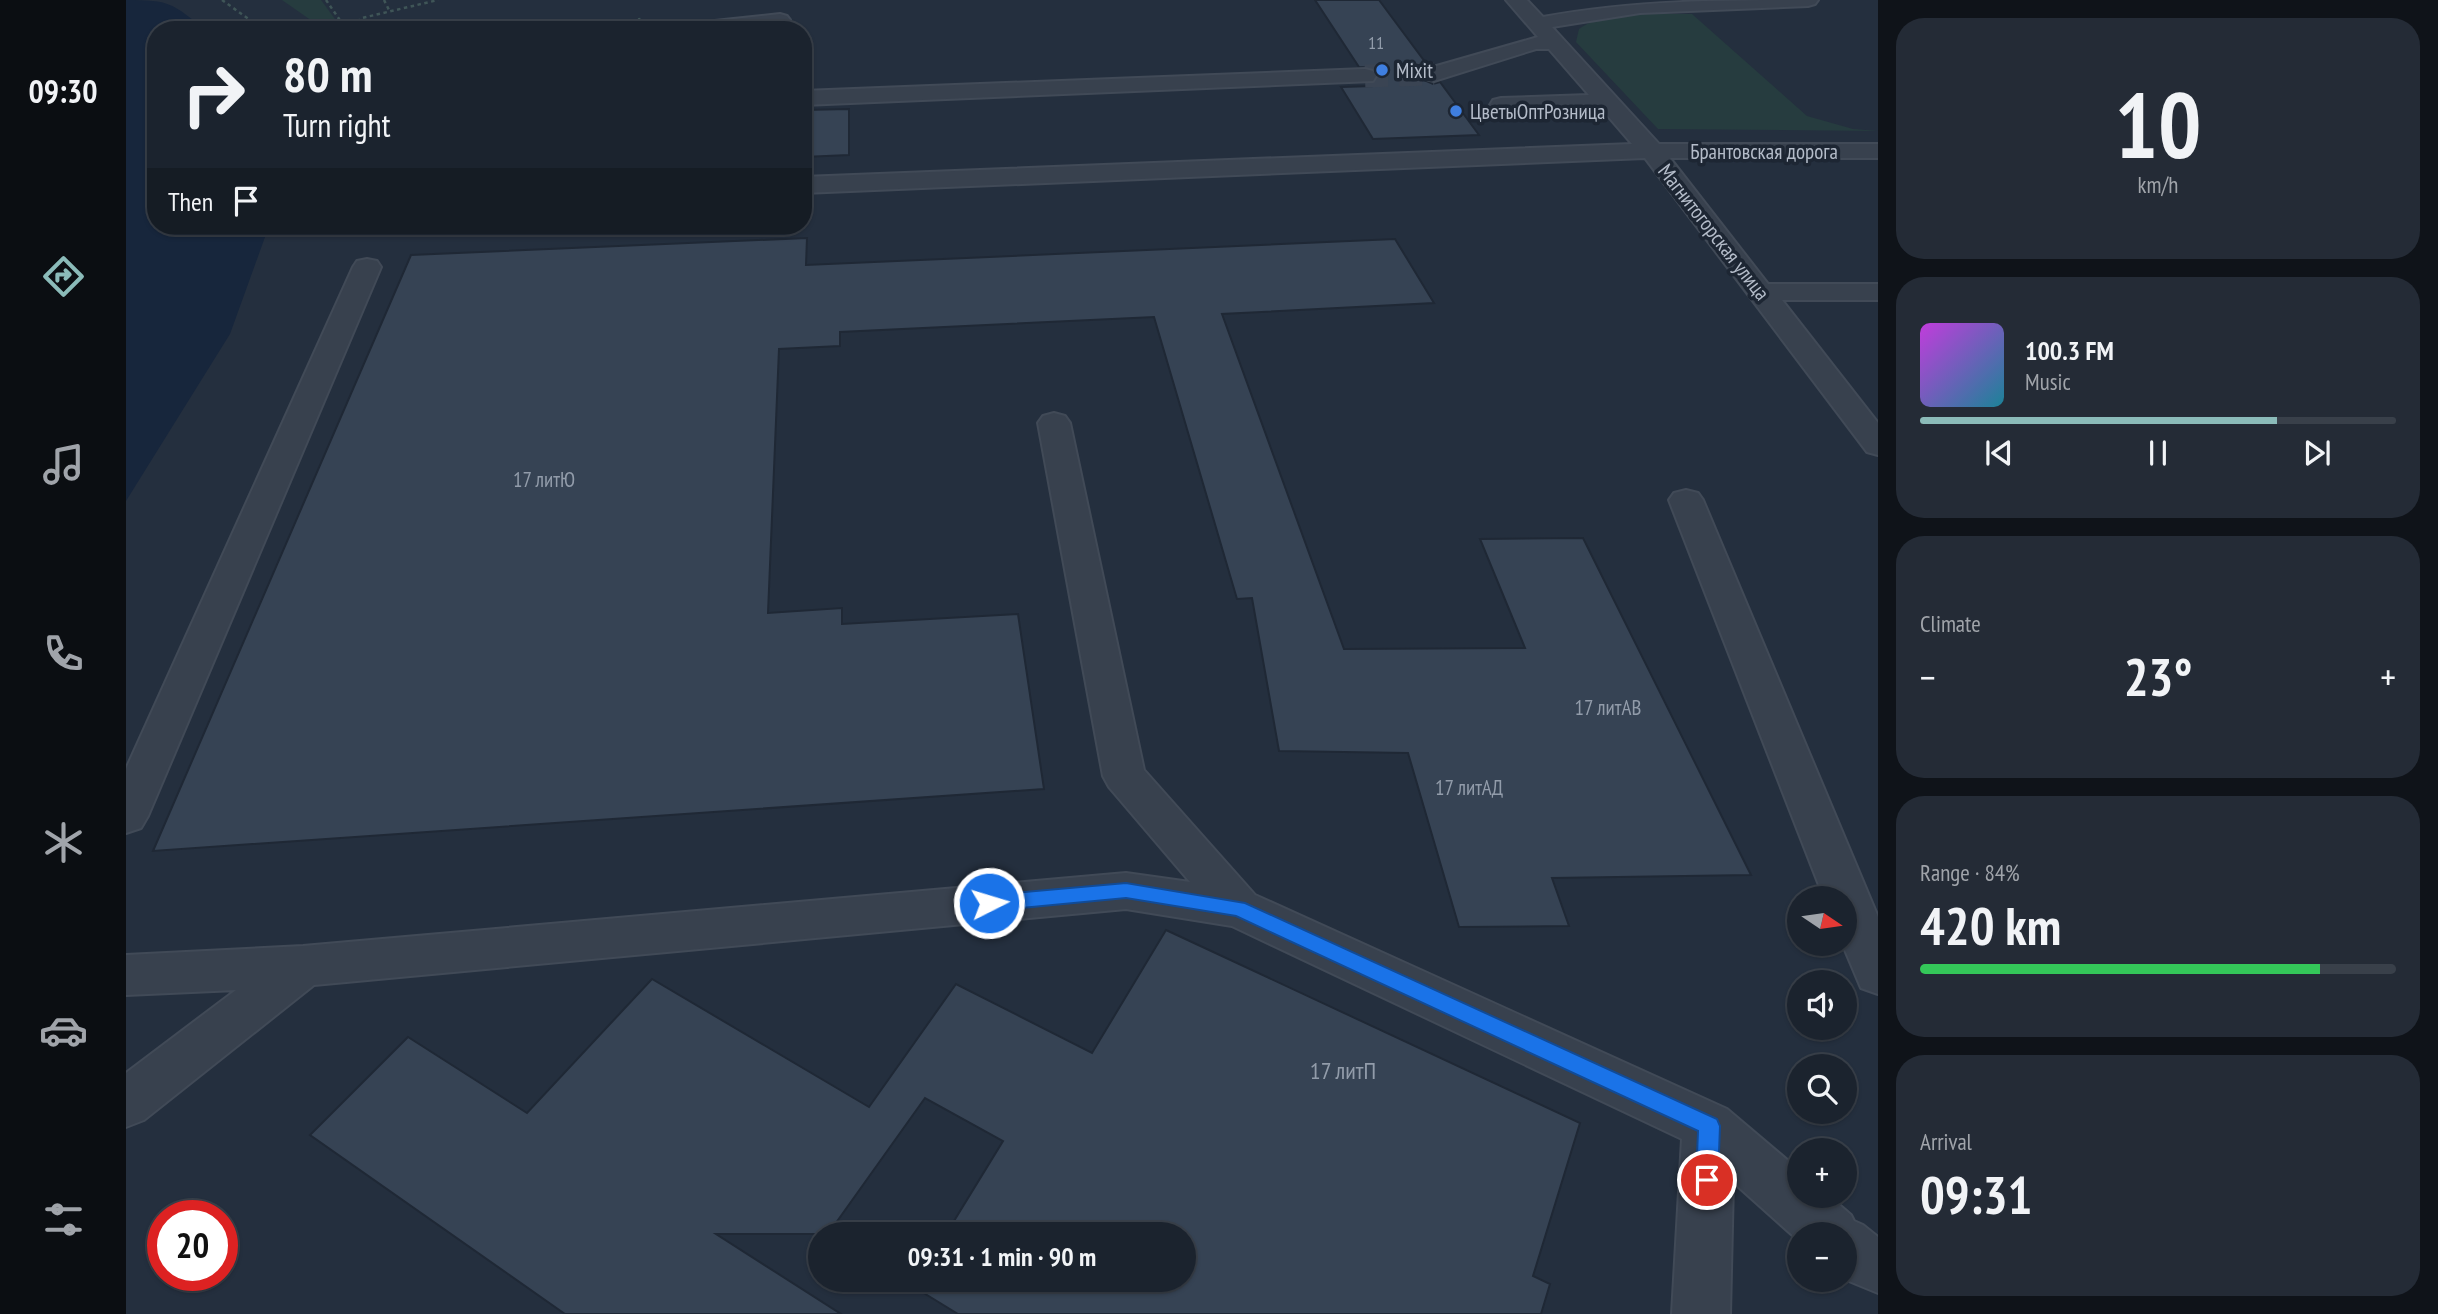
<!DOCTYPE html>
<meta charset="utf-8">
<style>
:root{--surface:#1b232e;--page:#242b36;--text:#f1f3f6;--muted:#a0a4aa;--line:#39404a;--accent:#8bbbb9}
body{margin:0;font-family:"PT Sans Narrow",sans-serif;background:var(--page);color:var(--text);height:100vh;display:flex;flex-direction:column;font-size:26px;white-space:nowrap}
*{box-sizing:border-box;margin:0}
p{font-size:23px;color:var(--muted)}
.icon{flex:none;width:38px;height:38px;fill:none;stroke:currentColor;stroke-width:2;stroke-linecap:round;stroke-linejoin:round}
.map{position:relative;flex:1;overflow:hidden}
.side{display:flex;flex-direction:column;gap:18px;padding:18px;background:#0f1319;width:560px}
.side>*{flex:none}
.guide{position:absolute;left:21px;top:21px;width:665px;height:214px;border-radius:28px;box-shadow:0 2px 5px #0004,0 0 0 2px var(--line);background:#1b232e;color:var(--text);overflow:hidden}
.needle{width:46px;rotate:103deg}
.controls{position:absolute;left:1661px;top:886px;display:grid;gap:14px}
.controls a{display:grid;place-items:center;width:70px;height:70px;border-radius:50%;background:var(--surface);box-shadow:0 2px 5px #0004,0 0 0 2px var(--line);font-size:35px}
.speed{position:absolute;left:21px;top:1200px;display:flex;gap:14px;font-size:35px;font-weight:700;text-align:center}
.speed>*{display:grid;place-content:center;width:91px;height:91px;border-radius:50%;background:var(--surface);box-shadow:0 2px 5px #0004,0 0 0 2px var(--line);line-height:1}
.speed .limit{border:10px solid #d22;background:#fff;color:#111}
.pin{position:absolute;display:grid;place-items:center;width:60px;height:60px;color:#fff;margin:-30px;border:4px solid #fff;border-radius:50%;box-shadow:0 2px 7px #0007}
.me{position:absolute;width:77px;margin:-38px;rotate:85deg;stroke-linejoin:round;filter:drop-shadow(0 0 5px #0008)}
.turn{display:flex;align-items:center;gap:24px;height:147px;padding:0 21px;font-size:32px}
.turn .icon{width:91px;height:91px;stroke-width:2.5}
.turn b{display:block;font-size:49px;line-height:60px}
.then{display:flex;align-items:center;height:66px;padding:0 21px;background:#0003;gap:14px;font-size:26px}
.big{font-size:52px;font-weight:600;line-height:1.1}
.side .tile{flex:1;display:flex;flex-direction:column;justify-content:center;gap:10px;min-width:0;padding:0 24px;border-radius:28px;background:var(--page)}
.side .dial{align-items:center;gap:0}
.dial b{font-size:91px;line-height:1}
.song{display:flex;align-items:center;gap:21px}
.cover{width:84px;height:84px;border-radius:10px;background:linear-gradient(135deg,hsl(290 70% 55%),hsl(190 70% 35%))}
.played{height:7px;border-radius:4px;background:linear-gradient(90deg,var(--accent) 75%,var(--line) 75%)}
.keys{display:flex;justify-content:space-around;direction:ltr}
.heat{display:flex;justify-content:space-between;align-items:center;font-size:38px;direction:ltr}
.charge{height:10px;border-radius:5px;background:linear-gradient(90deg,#34c759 84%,var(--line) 0)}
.trip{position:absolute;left:682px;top:1222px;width:388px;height:70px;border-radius:35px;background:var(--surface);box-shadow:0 2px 5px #0004,0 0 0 2px var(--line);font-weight:600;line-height:70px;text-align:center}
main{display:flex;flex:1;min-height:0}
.dock{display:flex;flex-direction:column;width:126px;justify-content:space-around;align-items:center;background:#0b0e12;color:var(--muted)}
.dock .icon{width:49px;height:49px}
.dock .active{color:var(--accent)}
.dock b{font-size:32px;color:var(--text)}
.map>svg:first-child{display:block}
</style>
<main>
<nav class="dock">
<b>09:30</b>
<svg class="icon active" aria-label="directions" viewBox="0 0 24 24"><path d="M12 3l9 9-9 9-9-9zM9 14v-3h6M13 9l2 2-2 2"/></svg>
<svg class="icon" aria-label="music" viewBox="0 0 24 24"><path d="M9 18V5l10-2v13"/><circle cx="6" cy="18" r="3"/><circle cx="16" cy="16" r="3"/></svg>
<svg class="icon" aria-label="phone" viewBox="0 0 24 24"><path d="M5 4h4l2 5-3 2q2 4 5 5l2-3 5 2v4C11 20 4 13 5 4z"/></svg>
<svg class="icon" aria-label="climate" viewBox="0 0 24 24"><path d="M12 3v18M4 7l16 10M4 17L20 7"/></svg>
<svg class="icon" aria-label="car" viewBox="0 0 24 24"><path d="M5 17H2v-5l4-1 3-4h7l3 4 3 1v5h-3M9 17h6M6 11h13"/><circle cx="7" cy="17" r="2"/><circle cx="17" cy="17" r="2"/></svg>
<svg class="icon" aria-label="filters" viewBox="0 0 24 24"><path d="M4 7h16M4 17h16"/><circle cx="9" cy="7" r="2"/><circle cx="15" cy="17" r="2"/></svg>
</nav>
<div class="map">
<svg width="1752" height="1314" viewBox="0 0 1752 1314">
<rect width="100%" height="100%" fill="#242f3e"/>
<g fill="#263c3f">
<polygon points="156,0 195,0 209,19 189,23"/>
<path d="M1566,14L1681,116L1727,129L1752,131L1532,129L1450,42L1453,29C1483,7 1530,15 1566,14Z"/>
</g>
<path fill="#17263c" d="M0,0C45,0 45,3 80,30H30V226H143L104,334L0,501Z"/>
<g fill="#364354" stroke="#1f2835" stroke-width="2">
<polygon points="1189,0 1253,0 1302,66 1295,73 1298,80 1307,84 1314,82 1353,135 1247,139 1215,87 1246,86 1244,84 1249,82 1252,75 1248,68 1233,67"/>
<polygon points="723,109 723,155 677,157 677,110"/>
<polygon points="681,238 680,265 1269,239 1308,303 1096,314 1218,649 1399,648 1354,539 1457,538 1625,875 1426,878 1443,926 1333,927 1282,753 1153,751 1126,598 1111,599 1028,317 714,332 714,346 653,349 642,613 716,608 716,624 892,614 918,789 27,851 285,255"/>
<polygon points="1040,930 1454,1123 1407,1276 1424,1284 1415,1314 832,1314 788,1287 793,1279 1059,1279 1059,1234 820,1234 877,1141 799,1098 702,1234 590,1234 715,1314 439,1314 184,1135 282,1037 401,1113 526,979 743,1107 830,984 966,1053"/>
</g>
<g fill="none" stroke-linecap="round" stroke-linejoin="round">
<polyline stroke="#3a4453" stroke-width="23" stroke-dasharray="23 11" stroke-linecap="butt" points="1239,76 1308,74"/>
<defs>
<g id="minor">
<path d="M1380,0H1401L1417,17C1509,0 1598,0 1692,0L1689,4L1682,6L1514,13L1426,27L1533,144H1752V158H1544L1642,284H1752V300H1656L1752,423V455L1741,452L1519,158L677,193V177L1506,144L1475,108L1375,112L1367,110L1364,105L1367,100L1375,98L1463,95L1423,49H1410L1308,81L1300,79L1297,74L1300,69L1412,37Z"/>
<polygon points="654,14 661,16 664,20 661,24 620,30 550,30 553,26 560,24"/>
<polygon points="1239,69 1247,71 1250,76 1247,81 677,105 677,91"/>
<polygon points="241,259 251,261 255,267 22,816 15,828 0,833 0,769 227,267 231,261"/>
<polygon points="928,413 939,416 944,423 1018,770 1129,895 1601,1109 1673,1170 1673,1195 1702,1195 1725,1215 1728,1221 1737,1225 1752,1237 1752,1293 1718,1279 1718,1234 1673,1234 1673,1241 1607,1182 1604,1314 1546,1314 1556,1139 1106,926 1000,909 188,985 18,1120 0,1127 0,1073 110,990 0,995 0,955 177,946 1000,873 1064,882 983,787 977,776 912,423 917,416"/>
<polygon points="1560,490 1572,493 1577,500 1752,917 1752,994 1735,988 1716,943 1718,943 1718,898 1698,898 1543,500 1548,493"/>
</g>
</defs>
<use href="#minor" stroke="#414a57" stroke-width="4"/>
<g stroke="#3f5557" stroke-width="2.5" stroke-dasharray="3.5 3.5" stroke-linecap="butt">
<polyline points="96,0 138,30"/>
<polyline points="200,0 220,29"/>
<polyline points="258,0 263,10"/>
<polyline points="513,18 516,30"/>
<polyline points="220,30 236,18 312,0"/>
</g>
<use href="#minor" fill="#38414e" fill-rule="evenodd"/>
</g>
<polygon fill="#1a73e8" stroke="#114b97" stroke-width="2" points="1000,883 1119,903 1591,1119 1594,1126 1592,1180 1588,1187 1581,1190 1573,1187 1570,1180 1572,1131 1110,916 1000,898 863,911 856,909 854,903 856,898 863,895"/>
<g fill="#3f7fe0" stroke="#1d2633" stroke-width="2.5">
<circle cx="1256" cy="70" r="7"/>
<circle cx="1330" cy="111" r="7"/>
</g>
<g text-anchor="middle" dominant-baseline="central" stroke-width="7" stroke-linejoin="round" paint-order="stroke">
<g font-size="18" fill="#929caa">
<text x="1250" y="42">11</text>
</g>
<g font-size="21" fill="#b4bcc9" stroke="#1d2633" text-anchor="start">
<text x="1270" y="70">Mixit</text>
<text x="1344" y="111">ЦветыОптРозница</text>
</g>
<g font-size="21" fill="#b4bcc9" stroke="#1d2633">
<text x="1638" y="151">Брантовская дорога</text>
<text transform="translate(1588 232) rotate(52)">Магнитогорская улица</text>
</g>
<g font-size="21" fill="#929caa">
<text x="418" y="479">17 литЮ</text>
<text x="1482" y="707">17 литАВ</text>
<text x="1343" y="787">17 литАД</text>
</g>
<g font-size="24" fill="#929caa">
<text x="1217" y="1070">17 литП</text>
</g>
</g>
</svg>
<div class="controls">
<a><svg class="needle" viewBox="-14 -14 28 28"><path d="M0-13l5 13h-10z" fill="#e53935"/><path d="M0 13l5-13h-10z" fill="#a0a4aa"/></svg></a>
<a><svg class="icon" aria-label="sound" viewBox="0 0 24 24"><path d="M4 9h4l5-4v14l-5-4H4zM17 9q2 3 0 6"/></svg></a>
<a><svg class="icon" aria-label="search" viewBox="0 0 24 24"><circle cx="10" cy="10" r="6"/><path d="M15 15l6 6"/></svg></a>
<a>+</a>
<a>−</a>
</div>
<div class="speed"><div class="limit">20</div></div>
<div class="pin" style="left:1581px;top:1180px;background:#d93025"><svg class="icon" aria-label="arrive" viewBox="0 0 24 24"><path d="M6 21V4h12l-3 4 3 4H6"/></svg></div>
<svg class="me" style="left:863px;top:903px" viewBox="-20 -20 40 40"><circle r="17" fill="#1a73e8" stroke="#fff" stroke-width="3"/><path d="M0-11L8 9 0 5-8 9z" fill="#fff"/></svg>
<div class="trip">09:31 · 1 min · 90 m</div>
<div class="guide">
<div class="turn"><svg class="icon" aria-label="right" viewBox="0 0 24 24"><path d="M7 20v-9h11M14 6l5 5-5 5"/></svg><div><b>80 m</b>Turn right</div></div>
<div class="then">Then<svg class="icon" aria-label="arrive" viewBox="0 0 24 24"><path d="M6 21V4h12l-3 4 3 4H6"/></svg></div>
</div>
</div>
<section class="side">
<div class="tile dial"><b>10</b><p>km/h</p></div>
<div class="tile">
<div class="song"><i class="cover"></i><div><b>100.3 FM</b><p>Music</p></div></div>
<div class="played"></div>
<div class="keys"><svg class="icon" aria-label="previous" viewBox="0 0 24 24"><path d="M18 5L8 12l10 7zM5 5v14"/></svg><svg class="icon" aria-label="pause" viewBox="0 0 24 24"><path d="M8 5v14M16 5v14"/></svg><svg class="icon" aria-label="next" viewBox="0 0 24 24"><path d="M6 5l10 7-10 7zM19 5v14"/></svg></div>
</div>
<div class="tile"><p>Climate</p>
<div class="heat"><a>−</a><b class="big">23°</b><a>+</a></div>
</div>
<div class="tile"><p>Range · 84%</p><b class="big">420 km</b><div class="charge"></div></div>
<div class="tile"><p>Arrival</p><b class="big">09:31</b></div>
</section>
</main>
